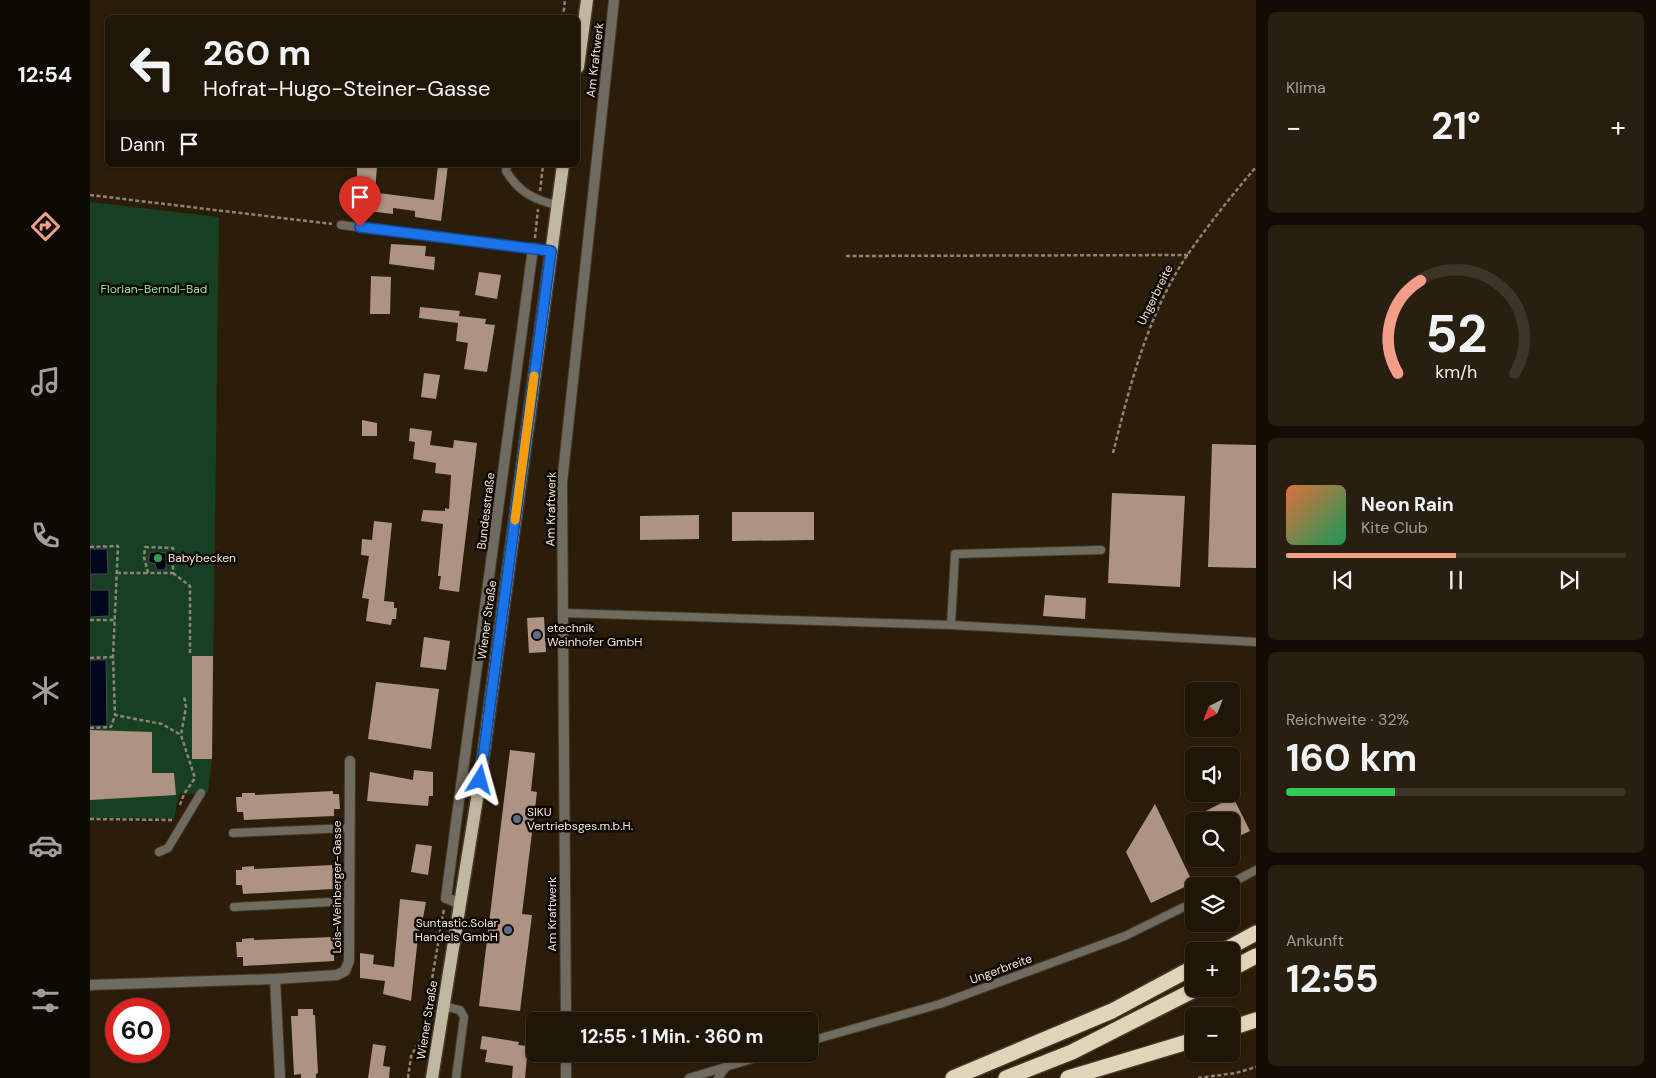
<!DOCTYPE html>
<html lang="de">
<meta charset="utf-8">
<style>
:root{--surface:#201607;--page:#281f11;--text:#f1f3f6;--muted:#a29f9b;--line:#3d3528;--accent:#f49e89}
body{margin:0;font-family:"DM Sans",sans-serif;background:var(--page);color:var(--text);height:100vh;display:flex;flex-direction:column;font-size:19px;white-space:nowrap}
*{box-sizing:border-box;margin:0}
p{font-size:16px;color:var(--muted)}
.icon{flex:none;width:28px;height:28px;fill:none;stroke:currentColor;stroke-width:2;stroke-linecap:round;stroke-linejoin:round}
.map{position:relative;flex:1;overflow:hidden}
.side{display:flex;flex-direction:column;gap:12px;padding:12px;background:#120c04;width:400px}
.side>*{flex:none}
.guide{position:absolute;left:15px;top:15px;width:475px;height:152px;border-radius:8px;box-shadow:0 1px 4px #0004,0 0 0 1px var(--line);background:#201607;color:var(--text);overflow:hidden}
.needle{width:32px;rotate:222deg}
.controls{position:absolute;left:1095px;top:682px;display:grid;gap:10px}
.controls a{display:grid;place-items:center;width:55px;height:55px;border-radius:8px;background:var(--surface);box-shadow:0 1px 4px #0004,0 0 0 1px var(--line);font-size:25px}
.speed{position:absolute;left:15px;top:998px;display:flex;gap:10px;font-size:25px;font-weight:700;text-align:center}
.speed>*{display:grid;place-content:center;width:65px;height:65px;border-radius:50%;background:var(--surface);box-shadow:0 1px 4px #0004,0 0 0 1px var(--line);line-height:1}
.speed .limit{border:8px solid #d22;background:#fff;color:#111}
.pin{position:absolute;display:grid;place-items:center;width:42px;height:42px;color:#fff;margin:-51px -21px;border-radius:50% 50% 50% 0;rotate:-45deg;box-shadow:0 0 5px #0007}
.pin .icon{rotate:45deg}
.me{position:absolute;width:55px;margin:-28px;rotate:8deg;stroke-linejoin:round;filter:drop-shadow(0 0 4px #0008)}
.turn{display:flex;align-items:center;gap:18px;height:105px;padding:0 15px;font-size:22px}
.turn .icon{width:65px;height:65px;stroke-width:2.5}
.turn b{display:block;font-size:35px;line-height:42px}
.then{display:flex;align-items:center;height:48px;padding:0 15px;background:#0003;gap:10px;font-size:19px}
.big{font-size:38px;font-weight:700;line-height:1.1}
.side .widget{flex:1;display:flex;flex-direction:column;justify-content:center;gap:8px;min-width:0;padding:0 18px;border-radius:8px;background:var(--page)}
.side .dial{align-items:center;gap:0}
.dial svg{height:130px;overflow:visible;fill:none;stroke:var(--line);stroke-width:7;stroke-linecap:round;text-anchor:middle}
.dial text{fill:var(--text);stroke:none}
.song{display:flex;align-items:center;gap:15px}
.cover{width:60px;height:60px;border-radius:8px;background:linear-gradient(135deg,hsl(20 70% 55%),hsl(150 70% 35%))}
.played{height:5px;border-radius:2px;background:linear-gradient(90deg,var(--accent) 50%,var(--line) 50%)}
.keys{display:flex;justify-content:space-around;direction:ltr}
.heat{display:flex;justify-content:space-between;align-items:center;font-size:28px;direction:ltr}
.charge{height:8px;border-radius:4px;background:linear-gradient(90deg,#34c759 32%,var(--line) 0)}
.trip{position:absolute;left:436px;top:1012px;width:292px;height:50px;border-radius:8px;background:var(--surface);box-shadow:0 1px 4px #0004,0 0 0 1px var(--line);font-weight:700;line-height:50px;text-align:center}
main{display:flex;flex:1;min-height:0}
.dock{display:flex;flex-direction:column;width:90px;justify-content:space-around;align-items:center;background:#0d0903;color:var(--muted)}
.dock .icon{width:35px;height:35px}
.dock .selected{color:var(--accent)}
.dock b{font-size:22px;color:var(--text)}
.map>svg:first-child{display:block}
</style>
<main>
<nav class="dock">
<b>12:54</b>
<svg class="icon selected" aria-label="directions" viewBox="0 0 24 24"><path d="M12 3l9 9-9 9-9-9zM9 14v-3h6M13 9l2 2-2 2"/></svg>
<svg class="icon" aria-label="music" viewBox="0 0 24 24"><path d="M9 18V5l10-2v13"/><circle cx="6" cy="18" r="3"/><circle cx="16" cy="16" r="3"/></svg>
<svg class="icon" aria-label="phone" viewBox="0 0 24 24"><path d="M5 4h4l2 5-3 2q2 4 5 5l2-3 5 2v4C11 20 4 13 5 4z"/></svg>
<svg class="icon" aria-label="climate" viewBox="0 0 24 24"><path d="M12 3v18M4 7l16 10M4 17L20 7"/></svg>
<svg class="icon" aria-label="car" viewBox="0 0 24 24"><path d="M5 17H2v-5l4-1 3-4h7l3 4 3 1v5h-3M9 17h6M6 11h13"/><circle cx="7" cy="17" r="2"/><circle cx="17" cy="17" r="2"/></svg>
<svg class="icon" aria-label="filters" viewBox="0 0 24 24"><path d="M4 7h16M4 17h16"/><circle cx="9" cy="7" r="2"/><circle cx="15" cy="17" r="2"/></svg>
</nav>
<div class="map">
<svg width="1166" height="1078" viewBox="0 0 1166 1078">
<rect width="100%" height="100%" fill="#2b1d09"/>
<polygon fill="#174023" points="0,202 129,217 122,759 118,793 89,794 84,819 0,818"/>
<g fill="#00061b" stroke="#474954">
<polygon points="0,549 17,549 18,574 1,574 1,590 19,590 19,616 0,617"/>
<polygon points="61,552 76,553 76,567 74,570 67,570 65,564 59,562 59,555"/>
<polygon points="0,660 16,660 17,726 0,726"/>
</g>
<g fill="#ae9284">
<polygon points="267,165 287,167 285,191 288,193 344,200 348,165 358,165 351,221 325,217 325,211 303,208 303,214 270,210 271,182 267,181"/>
<polygon points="301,244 336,246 335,256 345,257 344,270 299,264"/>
<polygon points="389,272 411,275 407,299 385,295"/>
<polygon points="281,276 301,277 300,314 280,314"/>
<polygon points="330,307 370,311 369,316 396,319 395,324 405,325 397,372 374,369 378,343 366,341 368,323 329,318"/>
<polygon points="334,373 350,375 346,399 331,397"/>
<polygon points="272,420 287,423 287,436 272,436"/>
<polygon points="320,428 342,431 340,445 363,448 364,440 387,443 369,592 349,589 351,576 348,576 353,524 331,521 333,510 355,511 355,508 359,509 361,475 345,473 346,463 323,459 325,442 319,441"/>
<polygon points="1122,444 1166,445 1166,568 1118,567"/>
<polygon points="1022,493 1095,496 1090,587 1018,583"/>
<polygon points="642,512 724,512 724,540 642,541"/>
<polygon points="609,515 609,539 550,540 550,516"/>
<polygon points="284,521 302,523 294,601 304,602 304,608 307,608 306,619 302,619 301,625 276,621 279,599 272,598 279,556 271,555 272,539 282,540"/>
<polygon points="955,595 996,598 995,619 953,616"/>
<polygon points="454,617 456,652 439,653 437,618"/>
<polygon points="334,637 360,641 356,670 330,667"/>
<polygon points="102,656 123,656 122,759 102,759"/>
<polygon points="286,682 349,689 341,749 278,739"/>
<polygon points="0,730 62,732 62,773 84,773 86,795 0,800"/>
<polygon points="420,750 445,753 441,791 447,792 432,914 442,915 430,1011 389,1006"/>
<polygon points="324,770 343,772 343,796 339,796 338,806 277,801 280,772 323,780"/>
<polygon points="243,791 243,794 249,794 250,809 244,809 244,816 154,820 153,812 147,812 146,797 152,797 152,793 165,793 165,795"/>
<polygon points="1143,797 1160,831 1141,840 1141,821 1117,821 1112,813"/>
<polygon points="1065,804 1103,883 1061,903 1036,852"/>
<polygon points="326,844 342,846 338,875 321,872"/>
<polygon points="242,865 242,868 248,868 249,883 243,883 243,889 153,894 152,885 146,885 146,870 152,870 152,867 164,866 164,869"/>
<polygon points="310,899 336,902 333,918 330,918 321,1001 293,994 295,981 270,978 270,953 284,955 283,964 304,967"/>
<polygon points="243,937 243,940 249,940 250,955 244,955 244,961 153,966 153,957 147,957 146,942 152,942 152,939 164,938 164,940"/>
<polygon points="208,1009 223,1009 223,1015 225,1015 228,1073 226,1074 226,1078 211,1078 211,1074 204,1075 201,1016 208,1016"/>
<polygon points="392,1036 429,1042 428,1045 438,1046 435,1078 422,1078 423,1066 395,1062 397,1050 390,1049"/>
<polygon points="283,1044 296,1046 293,1066 300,1067 299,1078 278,1078"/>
</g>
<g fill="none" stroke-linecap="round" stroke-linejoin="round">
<defs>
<g id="service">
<path d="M417,165L416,171C429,192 444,200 467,205"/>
<polyline points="251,225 461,251"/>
<polyline points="473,613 861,625 1166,642"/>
<polyline points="861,625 865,554 1011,550"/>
<polyline points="143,833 260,828"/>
<polyline points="69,852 78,848 111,793"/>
<polyline points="1136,886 1166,870"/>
<polyline points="144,907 260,901"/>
<polyline points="353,1006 370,1010 374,1017 366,1078"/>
<polyline points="720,1041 850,1004 1035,936 1104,902"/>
<polyline points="599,1078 678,1054"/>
<polyline points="628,1078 637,1066"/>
</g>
<g id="minor">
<polyline points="369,903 356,898 443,248"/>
<polyline points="185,979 247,975 255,971 259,961 260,761"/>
<polyline points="0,985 185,979 190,1078"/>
<polyline points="476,1021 472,483 524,0"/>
<polyline points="476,1054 476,1078"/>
</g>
<g id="primary">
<polyline points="488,67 497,0"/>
<polyline points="342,1078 390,780 473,165"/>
</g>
<g id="motorway">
<polyline points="1133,951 1166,933"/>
<polyline points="1141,969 1166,956"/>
<polyline points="1141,1028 1166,1020"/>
<polyline points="863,1078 1022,1011 1104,967"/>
<polyline points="916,1078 982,1052 1106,989"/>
<polyline points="978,1078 1104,1040"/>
</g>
</defs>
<use href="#service" stroke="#463926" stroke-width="10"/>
<use href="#minor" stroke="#463926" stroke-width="12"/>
<use href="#primary" stroke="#463926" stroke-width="15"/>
<use href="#motorway" stroke="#463926" stroke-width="18"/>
<g stroke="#8f8473" stroke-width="2.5" stroke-dasharray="4 2.5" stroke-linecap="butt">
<polyline points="473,18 475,0"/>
<polyline points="450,191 453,165"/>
<polyline points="0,195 242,224"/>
<polyline points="445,238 448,209"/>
<polyline points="756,256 1098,255"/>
<path d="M1023,453C1040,385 1058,313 1098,254C1119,224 1142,195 1166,167"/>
<polyline points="0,547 28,546 23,657 25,715"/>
<polygon points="55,547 83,548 83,573 58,573 54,557"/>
<polyline points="27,573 58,573"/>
<polyline points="83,573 100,586 100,653"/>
<polyline points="0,620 25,620"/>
<polyline points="0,658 23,657"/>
<polyline points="0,728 21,727 25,715 72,724 91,735"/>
<polyline points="90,805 94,794 105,778 91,735 96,707 94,696"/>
<polyline points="0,819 83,820"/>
<polyline points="318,1078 321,1056 332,1037 354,909"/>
<polyline points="1108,1078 1146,1073 1166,1067"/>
</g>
<use href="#service" stroke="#6f6b60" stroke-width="8"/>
<use href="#minor" stroke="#6f6b60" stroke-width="10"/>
<use href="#primary" stroke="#bfb7a0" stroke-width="12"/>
<use href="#motorway" stroke="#dfd5b9" stroke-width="15"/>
</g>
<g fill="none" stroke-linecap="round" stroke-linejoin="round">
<defs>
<polyline id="route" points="270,227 461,251 390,780"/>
</defs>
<use href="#route" stroke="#114b97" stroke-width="12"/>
<use href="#route" stroke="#1a73e8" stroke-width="9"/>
<polyline stroke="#f59e0b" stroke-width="9" points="425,520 444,376"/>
</g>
<circle fill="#2e9e5b" stroke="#0f0903" stroke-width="2" cx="68" cy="558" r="5"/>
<g fill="#5c6f8a" stroke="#0f0903" stroke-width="2">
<circle cx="447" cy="635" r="5"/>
<circle cx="427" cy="819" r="5"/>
<circle cx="418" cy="930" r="5"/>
</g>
<g text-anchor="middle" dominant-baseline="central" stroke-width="5" stroke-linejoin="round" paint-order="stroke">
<g font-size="12" fill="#eee5d8" stroke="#0f0903">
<text transform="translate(505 60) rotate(-83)">Am Kraftwerk</text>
<text transform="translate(1065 295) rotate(-64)">Ungerbreite</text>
<text transform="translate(461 509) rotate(-89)">Am Kraftwerk</text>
<text transform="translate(396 511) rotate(-83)">Bundesstraße</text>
<text transform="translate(397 620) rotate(-82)">Wiener Straße</text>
<text transform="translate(247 887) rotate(-90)">Lois-Weinberger-Gasse</text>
<text transform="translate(462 914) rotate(-90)">Am Kraftwerk</text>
<text transform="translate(911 969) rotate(-20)">Ungerbreite</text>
<text transform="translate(337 1020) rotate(-81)">Wiener Straße</text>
</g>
<g font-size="12" fill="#90e3a2" stroke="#0f0903">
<text x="64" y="289">Florian-Berndl-Bad</text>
</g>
<g font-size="12" fill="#eee5d8" stroke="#0f0903" text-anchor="start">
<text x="78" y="558">Babybecken</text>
<text x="457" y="628">etechnik<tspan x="457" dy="14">Weinhofer GmbH</tspan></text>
<text x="437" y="812">SIKU<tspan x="437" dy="14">Vertriebsges.m.b.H.</tspan></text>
<text x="408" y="923" text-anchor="end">Suntastic.Solar<tspan x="408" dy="14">Handels GmbH</tspan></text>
</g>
</g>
</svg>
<div class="controls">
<a><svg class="needle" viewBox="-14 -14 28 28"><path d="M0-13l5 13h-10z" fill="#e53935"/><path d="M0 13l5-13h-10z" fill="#a29f9b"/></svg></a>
<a><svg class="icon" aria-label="sound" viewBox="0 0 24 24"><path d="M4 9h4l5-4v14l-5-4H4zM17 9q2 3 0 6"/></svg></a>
<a><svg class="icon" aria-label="search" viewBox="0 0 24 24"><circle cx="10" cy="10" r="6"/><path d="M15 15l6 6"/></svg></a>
<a><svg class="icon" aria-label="layers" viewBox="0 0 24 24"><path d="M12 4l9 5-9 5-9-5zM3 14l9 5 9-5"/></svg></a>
<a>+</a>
<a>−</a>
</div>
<div class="speed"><div class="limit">60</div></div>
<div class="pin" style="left:270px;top:227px;background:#d93025"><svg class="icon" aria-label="arrive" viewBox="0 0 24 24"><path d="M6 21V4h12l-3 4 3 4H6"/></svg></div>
<svg class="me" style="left:390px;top:780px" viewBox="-20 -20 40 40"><path d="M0-17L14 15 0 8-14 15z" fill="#1a73e8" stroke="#fff" stroke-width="4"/></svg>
<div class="trip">12:55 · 1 Min. · 360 m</div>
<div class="guide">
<div class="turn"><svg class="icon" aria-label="left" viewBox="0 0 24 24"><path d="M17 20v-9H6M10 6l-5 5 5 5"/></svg><div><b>260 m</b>Hofrat-Hugo-Steiner-Gasse</div></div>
<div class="then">Dann<svg class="icon" aria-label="arrive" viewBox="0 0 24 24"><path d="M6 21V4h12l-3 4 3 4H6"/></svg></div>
</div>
</div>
<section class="side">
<div class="widget"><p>Klima</p>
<div class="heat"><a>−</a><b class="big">21°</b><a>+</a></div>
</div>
<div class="widget dial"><svg viewBox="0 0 100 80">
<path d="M14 69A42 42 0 1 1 86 69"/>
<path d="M14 69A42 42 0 0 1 28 12" stroke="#f49e89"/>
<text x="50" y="56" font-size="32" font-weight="700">52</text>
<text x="50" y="72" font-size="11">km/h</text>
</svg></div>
<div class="widget">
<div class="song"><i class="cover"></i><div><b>Neon Rain</b><p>Kite Club</p></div></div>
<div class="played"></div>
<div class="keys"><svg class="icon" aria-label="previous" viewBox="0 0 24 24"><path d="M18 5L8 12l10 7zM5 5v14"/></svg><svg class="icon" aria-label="pause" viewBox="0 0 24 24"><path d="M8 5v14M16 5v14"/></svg><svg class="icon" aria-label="next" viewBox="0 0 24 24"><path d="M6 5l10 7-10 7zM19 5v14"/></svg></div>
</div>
<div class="widget"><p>Reichweite · 32%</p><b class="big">160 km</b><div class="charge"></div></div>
<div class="widget"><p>Ankunft</p><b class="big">12:55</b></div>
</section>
</main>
